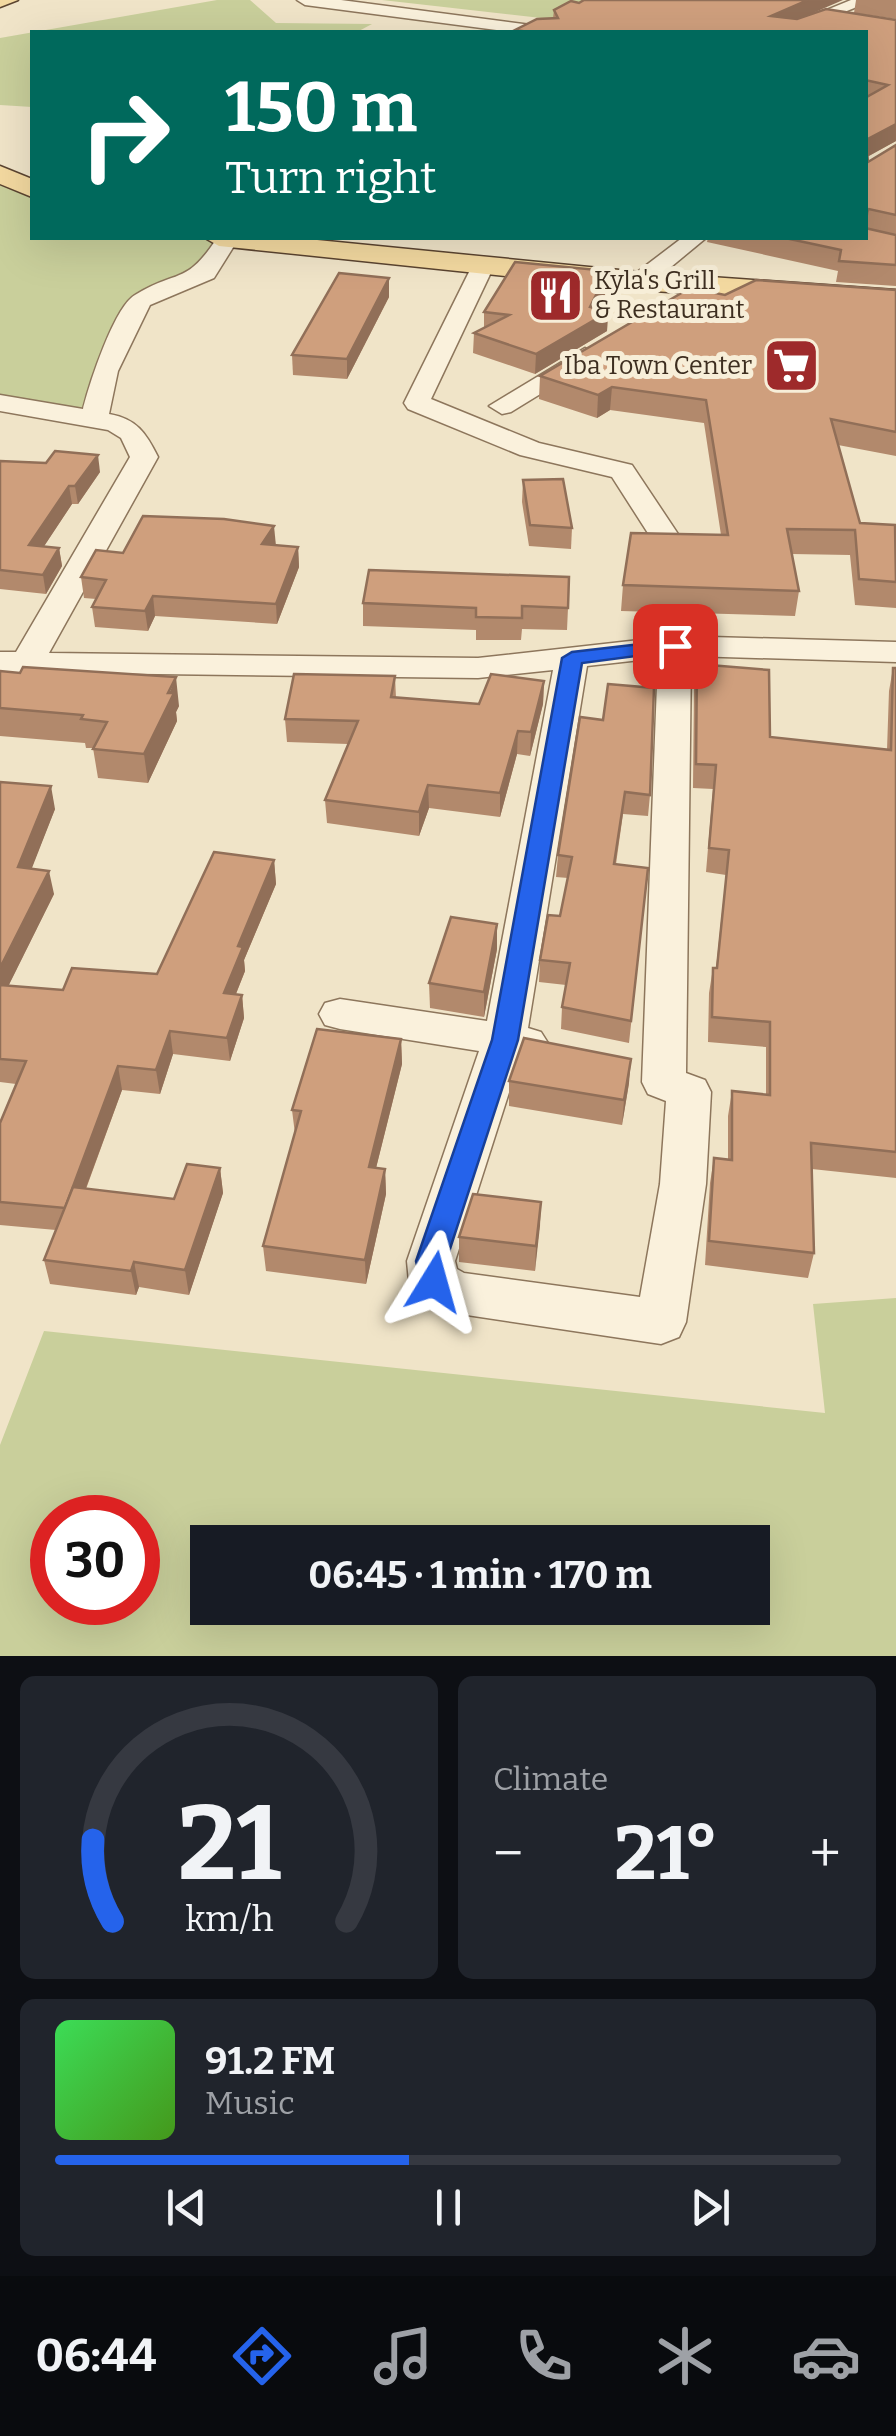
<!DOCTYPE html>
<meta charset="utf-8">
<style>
:root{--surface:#171b24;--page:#20242c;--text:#f1f3f6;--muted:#9ea1a6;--line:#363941;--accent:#2563eb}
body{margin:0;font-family:Bitter,serif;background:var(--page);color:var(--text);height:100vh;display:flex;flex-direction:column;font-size:38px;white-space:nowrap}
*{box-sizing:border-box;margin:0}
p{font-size:32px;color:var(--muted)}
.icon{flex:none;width:55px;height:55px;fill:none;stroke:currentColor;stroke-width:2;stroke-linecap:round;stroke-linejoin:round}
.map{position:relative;height:1656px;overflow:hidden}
.panel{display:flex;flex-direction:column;gap:20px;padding:20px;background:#0d0f14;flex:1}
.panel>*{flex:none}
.top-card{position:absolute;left:30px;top:30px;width:838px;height:210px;border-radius:0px;box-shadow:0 10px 40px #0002;background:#00695c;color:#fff;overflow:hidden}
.speed{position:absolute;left:30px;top:1495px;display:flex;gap:20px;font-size:50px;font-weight:700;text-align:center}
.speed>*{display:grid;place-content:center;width:130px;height:130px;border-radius:50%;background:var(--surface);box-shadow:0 10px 40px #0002;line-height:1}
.speed .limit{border:15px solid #d22;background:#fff;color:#111}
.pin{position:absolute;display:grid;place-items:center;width:85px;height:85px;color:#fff;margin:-42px;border-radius:20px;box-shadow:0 5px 15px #0006}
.me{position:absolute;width:110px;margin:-55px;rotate:8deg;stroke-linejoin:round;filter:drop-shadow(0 0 8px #0008)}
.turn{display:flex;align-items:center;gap:35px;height:210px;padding:0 30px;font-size:45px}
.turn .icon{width:130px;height:130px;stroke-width:2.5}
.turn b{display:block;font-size:70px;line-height:85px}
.big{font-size:75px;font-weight:700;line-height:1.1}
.panel .card{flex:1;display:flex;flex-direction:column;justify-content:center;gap:15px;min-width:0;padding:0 35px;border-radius:15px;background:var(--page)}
.panel .dial{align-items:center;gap:0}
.dial svg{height:260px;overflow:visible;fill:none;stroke:var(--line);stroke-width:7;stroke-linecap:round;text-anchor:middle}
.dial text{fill:var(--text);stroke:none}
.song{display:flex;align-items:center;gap:30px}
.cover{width:120px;height:120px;border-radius:15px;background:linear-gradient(135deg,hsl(130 70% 55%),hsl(100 70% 35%))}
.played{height:10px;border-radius:5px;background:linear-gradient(90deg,var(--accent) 45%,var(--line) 45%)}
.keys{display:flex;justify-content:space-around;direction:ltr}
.heat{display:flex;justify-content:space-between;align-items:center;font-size:55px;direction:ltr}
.panel .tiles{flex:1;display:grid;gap:20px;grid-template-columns:1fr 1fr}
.card:last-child{grid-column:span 2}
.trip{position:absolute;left:190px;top:1525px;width:580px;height:100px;border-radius:0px;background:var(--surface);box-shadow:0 10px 40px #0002;font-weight:700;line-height:100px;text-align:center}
.tab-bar{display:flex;height:160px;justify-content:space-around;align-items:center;background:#090b0e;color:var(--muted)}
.tab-bar .icon{width:70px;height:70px}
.tab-bar .current{color:var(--accent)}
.tab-bar b{font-size:45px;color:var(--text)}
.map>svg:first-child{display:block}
</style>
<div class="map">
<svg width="896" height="1656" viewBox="0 0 896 1656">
<rect width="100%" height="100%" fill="#f0e4c8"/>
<g fill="#c9cf9b" fill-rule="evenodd">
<polygon points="217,0 250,0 276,23 372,24 357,32 32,32 32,107 0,105 0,38"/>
<polygon points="382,0 589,0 550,19"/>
<polygon points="0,174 32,189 32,238 227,239 206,273 140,301 95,417 0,404"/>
<path d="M896,1298V1656H0V1445L44,1331L825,1413L813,1304ZM52,1518H138V1602H52ZM752,1542V1608H208V1542Z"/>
</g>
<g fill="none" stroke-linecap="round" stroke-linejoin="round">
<defs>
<g id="minor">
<polygon points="297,0 341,0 546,27 554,32 512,32 305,5"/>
<polygon points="851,0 874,0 795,32 773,32"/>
<path d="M217,238H239L214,278L150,305L118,371L109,414C137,419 146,433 158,457L49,653L478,658L675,636L896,642V662L691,656L686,1073L705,1080L711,1092L706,1184L686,1322L679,1337L661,1344L460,1314L417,1297L409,1282L407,1261L479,1051L340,1029L325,1025L319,1014L325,1003L340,999L487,1021L553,670L478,678L0,672V652H16L130,457L121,438L108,430L0,411V395L83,409C89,385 114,307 135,295C177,269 186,286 217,238ZM658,658L642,1082L648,1094L666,1101L660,1184L640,1297L464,1273L457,1269L455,1261L520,1058L541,1054L548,1043L541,1032L528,1028L587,666Z"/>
<polygon points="682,238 706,238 648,286 632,286 628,281 632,276"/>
<polygon points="483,259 494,266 431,399 539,443 632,465 688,549 684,555 662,555 612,477 520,455 408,409 404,403 472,266"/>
<polygon points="585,348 598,356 594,361 511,412 502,414 489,406"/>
</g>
<g id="major">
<polygon points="0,0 18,0 0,7"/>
<polygon points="0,166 32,179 32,197 0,184"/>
<polygon points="205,238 297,238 640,272 896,290 896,308 640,290 219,246"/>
</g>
</defs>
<use href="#minor" stroke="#8d765c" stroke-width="3"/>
<use href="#major" stroke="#5b4430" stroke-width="3"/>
<use href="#minor" fill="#faf1dc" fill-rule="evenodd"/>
<use href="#major" fill="#f3d9a0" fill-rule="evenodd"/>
</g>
<g fill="#b2896c">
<polygon points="856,0 896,0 896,19 854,13"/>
<polygon points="579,3 896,19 896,141 867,157 868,162 896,145 896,286 836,282 838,271 707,242 708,238 865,238 865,32 515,32 515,30 553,18 554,10"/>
<polygon points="389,278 389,297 347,379 293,375 292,355"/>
<polygon points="607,290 598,309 608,312 607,331 535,374 473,353 474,333 484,328 484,312"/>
<polygon points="896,290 896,456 838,445 860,523 896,530 896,608 855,605 850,555 792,554 799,591 795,616 621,611 623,585 721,535 704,423 610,410 597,418 539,399 540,376 725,295"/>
<polygon points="0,461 100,472 78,504 72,504 44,546 59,548 62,566 46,594 0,589"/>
<polygon points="523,480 572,528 571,549 529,546 522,502"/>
<polygon points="275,545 298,547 299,567 277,624 155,616 148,631 95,627 92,607 96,599 84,598 81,577 123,553"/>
<polygon points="363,603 568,608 567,630 522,629 521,640 476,640 476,630 363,626"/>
<polygon points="697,664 770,737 887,750 889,691 893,668 896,668 896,1178 812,1169 814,1253 808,1278 705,1265 710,1183 714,1158 728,1160 728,1116 732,1091 766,1094 766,1047 708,1042 709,993 713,968 716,968 726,875 706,872 713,789 693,788 694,687"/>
<polygon points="0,671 179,706 176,712 177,721 148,783 98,778 93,748 86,748 85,743 0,736"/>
<polygon points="395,676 396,698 479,704 544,681 543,704 530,756 517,754 500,817 429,808 419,836 327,823 325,800 348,744 287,742 285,719"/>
<polygon points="580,717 650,795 648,816 623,814 616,864 648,868 629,1043 561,1029 562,1007 566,985 539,982 540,960 560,916 568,878 556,877 558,855"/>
<polygon points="0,782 55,809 31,869 54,894 8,986 63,990 157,974 274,860 276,884 244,960 245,971 236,994 242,995 244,1018 230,1061 173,1054 160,1094 122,1090 86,1189 174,1199 220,1168 223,1193 189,1295 139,1287 136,1295 50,1284 44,1260 56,1230 0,1225 0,1123 16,1084 0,1082"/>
<polygon points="497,949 484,1017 430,1008 429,983"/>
<polygon points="401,1039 402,1064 376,1168 385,1169 386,1194 366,1284 266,1271 263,1246 295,1134 292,1110"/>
<polygon points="509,1081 629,1083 622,1125 509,1106"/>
<polygon points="541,1202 535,1271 459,1262 459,1237"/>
</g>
<g fill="#916f58">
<polygon points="808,0 843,0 769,32 771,16"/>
<polygon points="896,124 896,141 865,158 866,140"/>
<polygon points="869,209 866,229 865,230 865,213"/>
<polygon points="608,271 607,290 591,322 608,312 607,331 535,374 536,354 590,307"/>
<polygon points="389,278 389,297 347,379 347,359"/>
<polygon points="612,387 610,410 597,418 598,395"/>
<polygon points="98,455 100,472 78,504 75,486"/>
<polygon points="69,486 72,504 33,563 29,545"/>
<polygon points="274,526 276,546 262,544"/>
<polygon points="298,547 299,567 277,624 276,604"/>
<polygon points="59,548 62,566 46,594 43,575"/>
<polygon points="153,596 155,616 148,631 145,611"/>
<polygon points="176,677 179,706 176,712 177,721 148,783 144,754"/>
<polygon points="544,681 543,704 530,756 531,732"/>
<polygon points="518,731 517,754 500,817 500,793"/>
<polygon points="428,785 429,808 419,836 419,812"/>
<polygon points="51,786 55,809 23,891 18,867"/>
<polygon points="274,860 276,884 244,960 245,971 227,1016 224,993 238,946"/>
<polygon points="49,871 54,894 0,1003 0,968"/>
<polygon points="497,924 497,949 484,1017 484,992"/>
<polygon points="242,995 244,1018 230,1061 227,1038"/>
<polygon points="170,1031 173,1054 160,1094 156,1070"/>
<polygon points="401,1039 402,1064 370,1192 369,1167"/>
<polygon points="631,1059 629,1083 622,1125 624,1100"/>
<polygon points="118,1066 122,1090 70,1231 65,1208"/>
<polygon points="220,1168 223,1193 189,1295 185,1270"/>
<polygon points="385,1169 386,1194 366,1284 365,1260"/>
<polygon points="541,1202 540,1226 535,1271 536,1246"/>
<polygon points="134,1262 139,1287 136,1295 131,1271"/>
</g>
<g fill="#cf9f7d" stroke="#916f58" stroke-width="2.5">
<polygon points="584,0 808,0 771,16 797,19 826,9 896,20 896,124 866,140 868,162 896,145 896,215 869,209 865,213 865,104 867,103 865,103 865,98 888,85 865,80 865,32 529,32 515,30 537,19 558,18 554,10 571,1 579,3"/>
<polygon points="865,228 896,235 896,265 839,261 841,250 785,238 865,238"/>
<polygon points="515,262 608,271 590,307 608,312 536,354 474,333 509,315 484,312"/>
<polygon points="339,273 389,278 347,359 292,355"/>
<polygon points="756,280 896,290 896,432 831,419 860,523 895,525 896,582 859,579 855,530 787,529 799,591 623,585 631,533 728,535 706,400 612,387 598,395 540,376 690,288 725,295"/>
<polygon points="55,451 98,455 75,486 69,486 29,545 59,548 43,575 0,570 0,461 46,463"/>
<polygon points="563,479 572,528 530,525 523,480"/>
<polygon points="143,516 224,519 274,526 262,544 298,547 276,604 153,596 145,611 92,607 106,580 81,577 96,550 123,553"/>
<polygon points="369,570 569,577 568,608 522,606 522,618 476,617 476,608 363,603"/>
<polygon points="697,664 769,670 770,737 891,750 893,668 896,668 896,1152 811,1143 814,1253 709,1241 714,1158 732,1160 732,1091 770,1095 770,1022 712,1017 713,968 717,968 729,850 709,848 716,765 696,764"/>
<polygon points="23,667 176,677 168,693 174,693 144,754 93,749 107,722 81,719 83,715 0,708 0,671 20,673"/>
<polygon points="294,674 395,676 391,697 479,704 491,674 544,681 531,732 518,731 500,793 428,785 419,812 325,800 358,721 285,719"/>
<polygon points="608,684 654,688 650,795 625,792 614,864 648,868 631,1021 562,1007 570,963 540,960 548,915 560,916 572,857 558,855 580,717 603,720"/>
<polygon points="0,782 51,786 18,867 49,871 0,968"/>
<polygon points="214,852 274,860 238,946 243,947 224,993 242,995 227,1038 170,1031 156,1070 118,1066 65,1208 0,1202 0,1123 26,1061 0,1059 0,985 63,990 72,968 157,974"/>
<polygon points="451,917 497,924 484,992 429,983"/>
<polygon points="317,1029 401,1039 369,1167 385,1169 365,1260 263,1246 301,1111 292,1110"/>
<polygon points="524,1038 631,1059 624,1100 509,1081"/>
<polygon points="187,1164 220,1168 185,1270 134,1262 131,1271 44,1260 73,1187 174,1199"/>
<polygon points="473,1194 541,1202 536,1246 459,1237"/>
</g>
<polygon fill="#2563eb" stroke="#184099" stroke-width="2.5" points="675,640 682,642 682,650 582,663 518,1040 446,1261 448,1282 444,1290 434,1294 423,1290 416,1261 492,1040 562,658 572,652"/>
<defs>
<symbol id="restaurant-square" viewBox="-11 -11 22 22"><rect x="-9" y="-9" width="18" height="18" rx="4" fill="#9e2a2b" stroke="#f7eed8"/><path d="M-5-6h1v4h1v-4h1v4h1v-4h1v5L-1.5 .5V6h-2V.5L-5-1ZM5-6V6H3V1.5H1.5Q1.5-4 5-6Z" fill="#fff"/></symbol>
<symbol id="supermarket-square" viewBox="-11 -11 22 22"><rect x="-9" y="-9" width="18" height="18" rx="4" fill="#9e2a2b" stroke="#f7eed8"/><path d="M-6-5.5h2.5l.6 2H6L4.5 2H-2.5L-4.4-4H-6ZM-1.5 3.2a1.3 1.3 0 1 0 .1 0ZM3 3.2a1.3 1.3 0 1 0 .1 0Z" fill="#fff"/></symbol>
</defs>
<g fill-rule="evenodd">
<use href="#restaurant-square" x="524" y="264" width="63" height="63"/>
<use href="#supermarket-square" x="760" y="334" width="63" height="63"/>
</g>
<g text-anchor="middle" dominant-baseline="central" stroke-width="10" stroke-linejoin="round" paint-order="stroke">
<g font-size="25" fill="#3d2e20" stroke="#f7eed8" text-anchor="start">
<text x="594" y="281">Kyla's Grill<tspan x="594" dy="29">&amp; Restaurant</tspan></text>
<text x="752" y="366" text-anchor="end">Iba Town Center</text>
</g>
</g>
</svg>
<div class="speed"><div class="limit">30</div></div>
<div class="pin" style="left:675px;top:646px;background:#d93025"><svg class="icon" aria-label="arrive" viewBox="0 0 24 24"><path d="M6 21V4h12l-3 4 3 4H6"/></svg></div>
<svg class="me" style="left:434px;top:1282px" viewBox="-20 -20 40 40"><path d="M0-17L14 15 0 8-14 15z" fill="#2563eb" stroke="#fff" stroke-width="4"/></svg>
<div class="trip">06:45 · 1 min · 170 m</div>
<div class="top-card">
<div class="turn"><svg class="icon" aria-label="right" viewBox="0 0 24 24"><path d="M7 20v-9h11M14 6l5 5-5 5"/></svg><div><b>150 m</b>Turn right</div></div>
</div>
</div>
<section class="panel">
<div class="tiles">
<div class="card dial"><svg viewBox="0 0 100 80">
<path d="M14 69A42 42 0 1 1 86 69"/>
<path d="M14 69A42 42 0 0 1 8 44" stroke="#2563eb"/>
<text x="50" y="56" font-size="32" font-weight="700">21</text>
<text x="50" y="72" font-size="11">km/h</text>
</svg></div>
<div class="card"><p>Climate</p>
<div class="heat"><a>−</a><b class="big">21°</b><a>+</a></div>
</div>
<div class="card">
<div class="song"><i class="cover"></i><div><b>91.2 FM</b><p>Music</p></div></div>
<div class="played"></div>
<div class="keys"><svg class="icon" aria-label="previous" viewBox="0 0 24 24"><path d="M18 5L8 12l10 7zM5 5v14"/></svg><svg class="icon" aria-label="pause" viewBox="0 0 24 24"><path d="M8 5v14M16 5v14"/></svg><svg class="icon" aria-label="next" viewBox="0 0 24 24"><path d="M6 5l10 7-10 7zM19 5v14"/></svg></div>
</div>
</div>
</section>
<nav class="tab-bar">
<b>06:44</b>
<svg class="icon current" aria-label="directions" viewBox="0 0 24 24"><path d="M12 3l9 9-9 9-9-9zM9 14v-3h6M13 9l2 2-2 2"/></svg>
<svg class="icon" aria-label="music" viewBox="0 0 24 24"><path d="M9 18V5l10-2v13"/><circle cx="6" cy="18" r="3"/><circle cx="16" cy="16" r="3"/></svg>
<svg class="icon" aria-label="phone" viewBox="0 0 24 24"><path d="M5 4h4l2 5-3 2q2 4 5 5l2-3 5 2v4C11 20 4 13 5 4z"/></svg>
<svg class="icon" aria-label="climate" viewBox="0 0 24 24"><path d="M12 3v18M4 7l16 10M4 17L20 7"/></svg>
<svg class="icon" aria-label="car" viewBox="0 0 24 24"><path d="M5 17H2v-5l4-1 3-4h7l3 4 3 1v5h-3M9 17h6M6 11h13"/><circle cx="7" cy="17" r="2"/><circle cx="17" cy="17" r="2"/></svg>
</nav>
